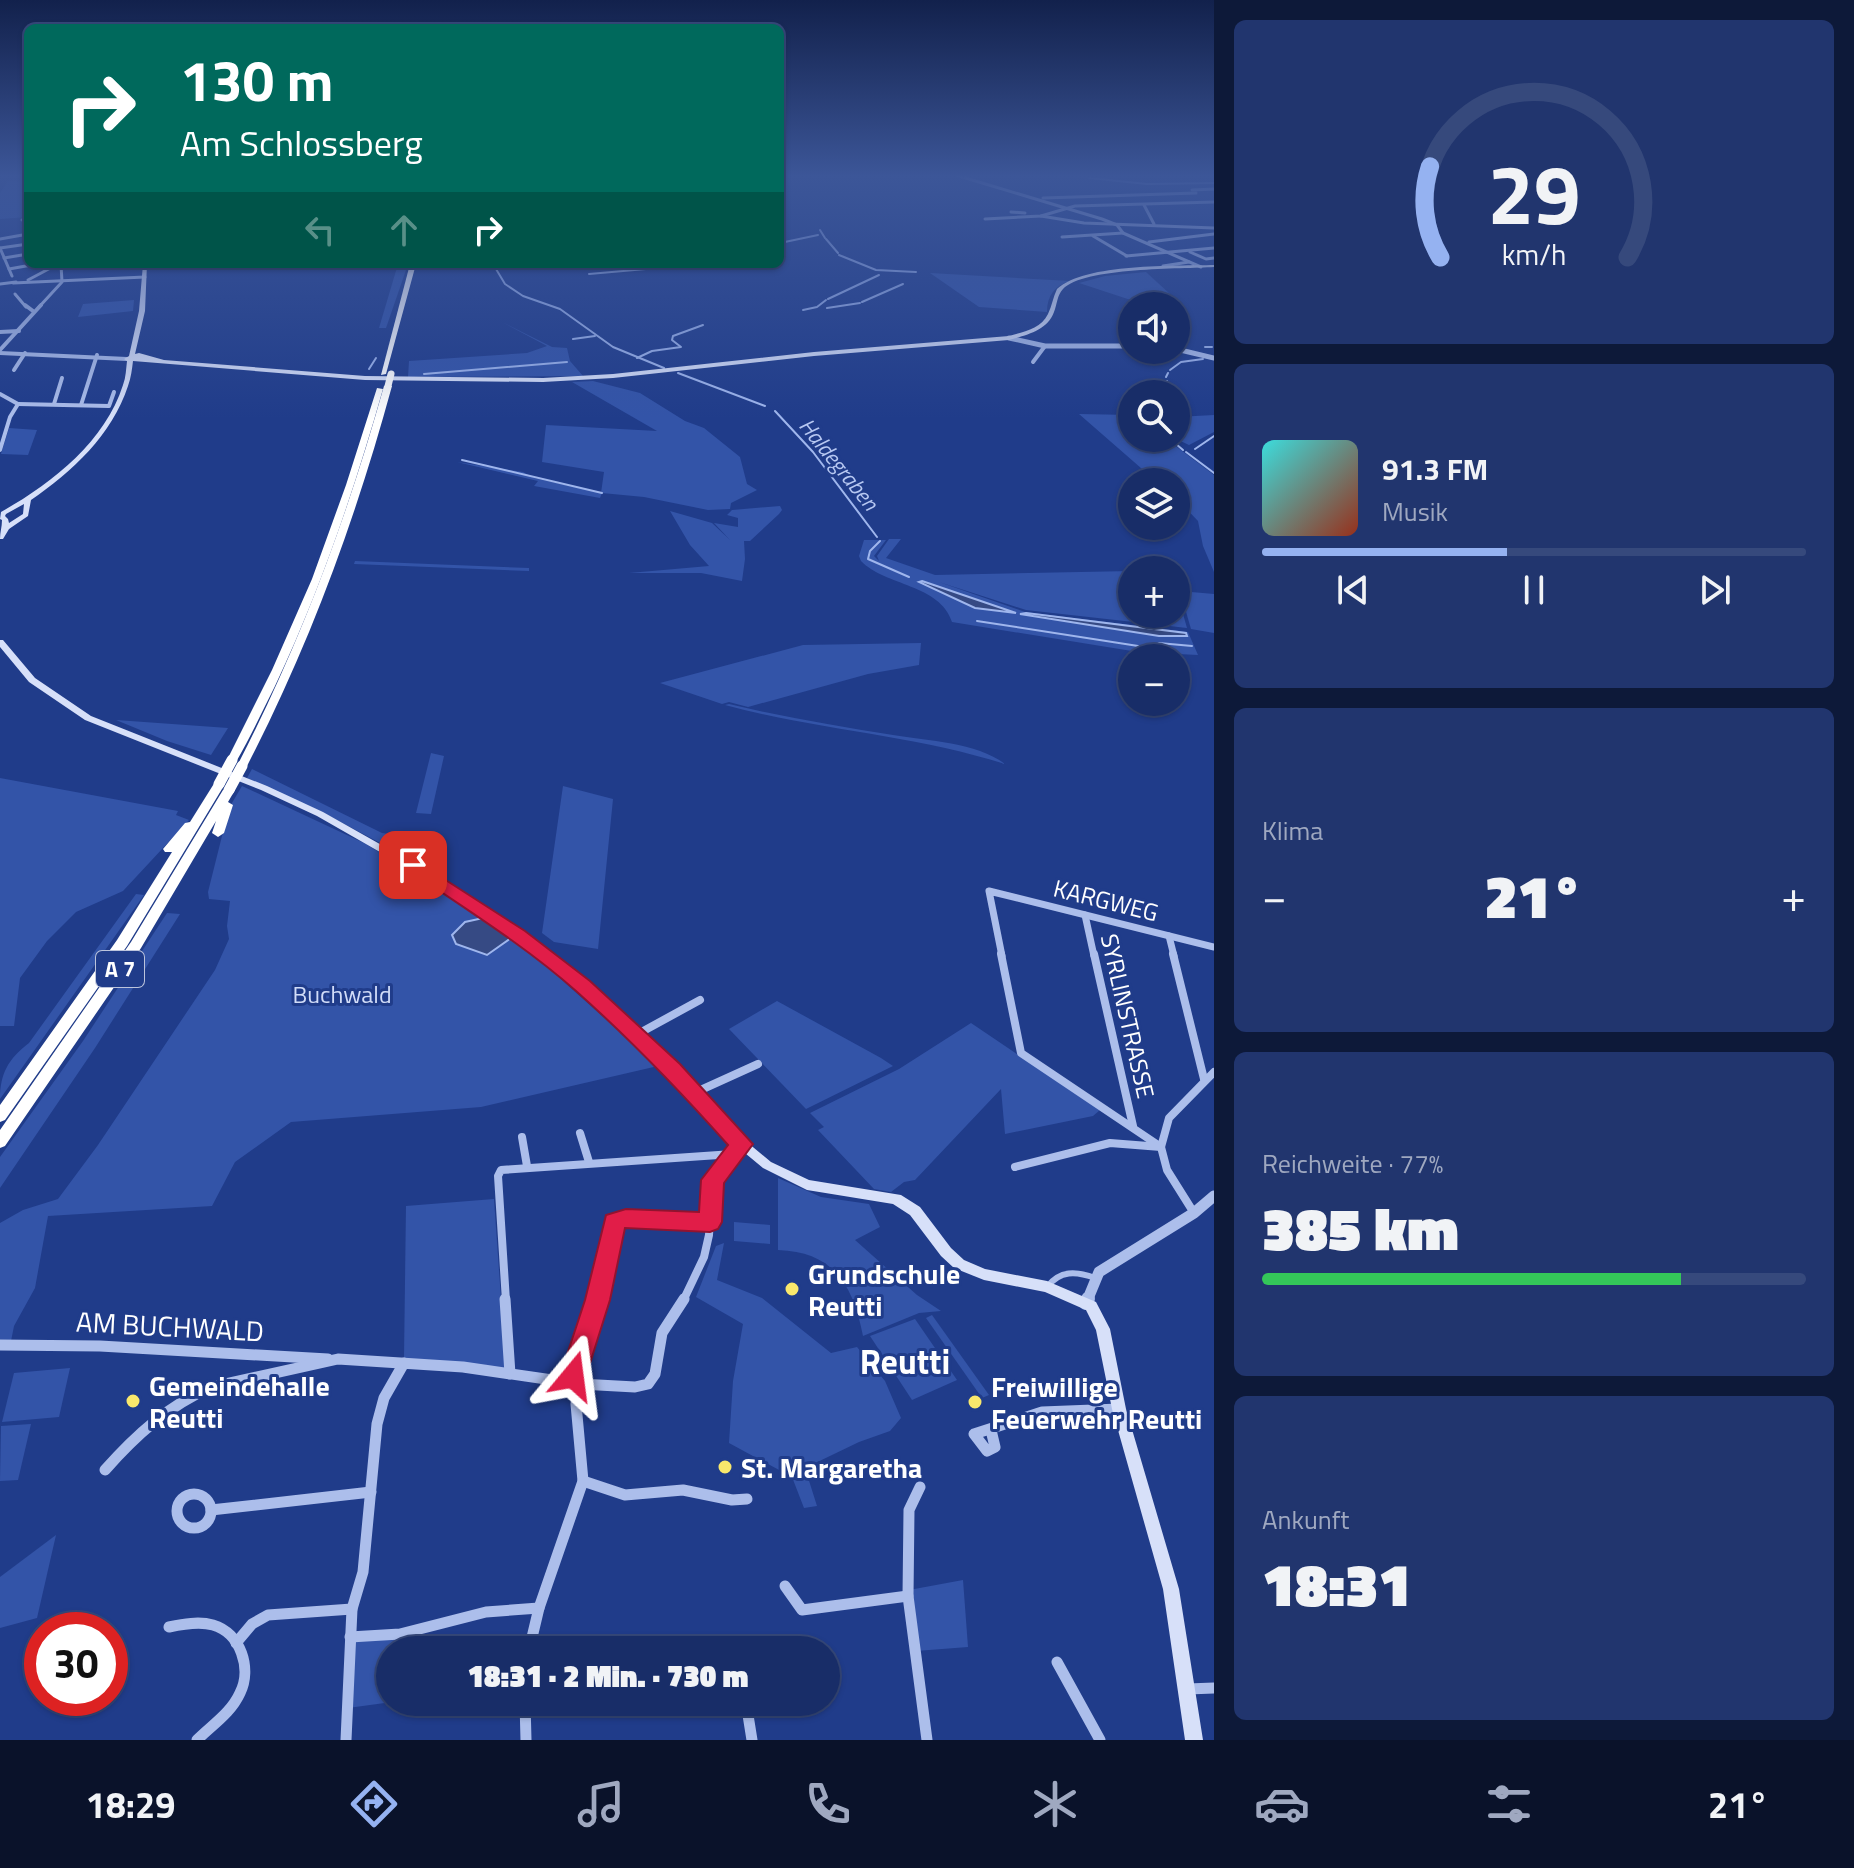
<!DOCTYPE html>
<html lang="de">
<meta charset="utf-8">
<style>
:root{--surface:#182d68;--page:#21356e;--text:#f1f3f6;--muted:#9fa8c0;--line:#36497c;--accent:#95b2f1}
body{margin:0;font-family:"Titillium Web",sans-serif;background:var(--page);color:var(--text);height:100vh;display:flex;flex-direction:column;font-size:30px;white-space:nowrap}
*{box-sizing:border-box;margin:0}
p{font-size:26px;color:var(--muted)}
.icon{flex:none;width:44px;height:44px;fill:none;stroke:currentColor;stroke-width:2;stroke-linecap:round;stroke-linejoin:round}
.map{position:relative;flex:1;overflow:hidden}
.side{display:flex;flex-direction:column;gap:20px;padding:20px;background:#0d1939;width:640px}
.side>*{flex:none}
.hud{position:absolute;left:24px;top:24px;width:760px;height:244px;border-radius:12px;box-shadow:0 2px 6px #0004,0 0 0 2px var(--line);background:#00695c;color:#fff;overflow:hidden}
.controls{position:absolute;left:1118px;top:292px;display:grid;gap:16px}
.controls a{display:grid;place-items:center;width:72px;height:72px;border-radius:50%;background:var(--surface);box-shadow:0 2px 6px #0004,0 0 0 2px var(--line);font-size:40px}
.speed{position:absolute;left:24px;top:1612px;display:flex;gap:16px;font-size:40px;font-weight:700;text-align:center}
.speed>*{display:grid;place-content:center;width:104px;height:104px;border-radius:50%;background:var(--surface);box-shadow:0 2px 6px #0004,0 0 0 2px var(--line);line-height:1}
.speed .limit{border:12px solid #d22;background:#fff;color:#111}
.pin{position:absolute;display:grid;place-items:center;width:68px;height:68px;color:#fff;margin:-34px;border-radius:16px;box-shadow:0 4px 12px #0006}
.me{position:absolute;width:88px;margin:-44px;rotate:16deg;stroke-linejoin:round;filter:drop-shadow(0 0 6px #0008)}
.turn{display:flex;align-items:center;gap:28px;height:168px;padding:0 24px;font-size:36px}
.turn .icon{width:104px;height:104px;stroke-width:2.5}
.turn b{display:block;font-size:56px;line-height:68px}
.lanes{display:flex;align-items:center;height:76px;padding:0 24px;background:#0003;justify-content:center;gap:40px;direction:ltr}
.lanes .off{opacity:.35}
.big{font-size:60px;font-weight:800;line-height:1.1}
.side .card{flex:1;display:flex;flex-direction:column;justify-content:center;gap:12px;min-width:0;padding:0 28px;border-radius:12px;background:var(--page)}
.side .dial{align-items:center;gap:0}
.dial svg{height:208px;overflow:visible;fill:none;stroke:var(--line);stroke-width:7;stroke-linecap:round;text-anchor:middle}
.dial text{fill:var(--text);stroke:none}
.song{display:flex;align-items:center;gap:24px}
.cover{width:96px;height:96px;border-radius:12px;background:linear-gradient(135deg,hsl(180 70% 55%),hsl(10 70% 35%))}
.played{height:8px;border-radius:4px;background:linear-gradient(90deg,var(--accent) 45%,var(--line) 45%)}
.keys{display:flex;justify-content:space-around;direction:ltr}
.heat{display:flex;justify-content:space-between;align-items:center;font-size:44px;direction:ltr}
.charge{height:12px;border-radius:6px;background:linear-gradient(90deg,#34c759 77%,var(--line) 0)}
.trip{position:absolute;left:376px;top:1636px;width:464px;height:80px;border-radius:40px;background:var(--surface);box-shadow:0 2px 6px #0004,0 0 0 2px var(--line);font-weight:800;line-height:80px;text-align:center}
.tab-bar{display:flex;height:128px;justify-content:space-around;align-items:center;background:#0a122a;color:var(--muted)}
.tab-bar .icon{width:56px;height:56px}
.tab-bar .selected{color:var(--accent)}
.tab-bar b{font-size:36px;color:var(--text)}
main{display:flex;flex:1;min-height:0}
.map>svg:first-child{display:block}
</style>
<main>
<div class="map">
<svg width="1214" height="1740" viewBox="0 0 1214 1740">
<rect width="100%" height="100%" fill="#203c8a"/>
<g fill="#3354a8" fill-rule="evenodd">
<polygon points="8,181 28,182 28,197 24,201 28,201 28,217 0,219 0,193"/>
<polygon points="398,264 408,264 386,328 379,328"/>
<polygon points="1146,272 1183,306 1149,306 1079,283 1105,276"/>
<path d="M930,273L1070,281C1055,286 1047,295 1047,312L979,307Z"/>
<polygon points="134,300 133,311 78,317 83,304"/>
<polygon points="502,322 552,347 567,348 570,361 583,376 408,377 409,361 527,353 547,346"/>
<polygon points="593,381 640,393 685,421 704,428 740,457 747,484 757,490 731,503 730,509 708,510 644,497 602,493 600,498 534,486 538,481 457,462 523,472 534,478 601,493 604,472 542,462 546,425 657,431 572,382"/>
<polygon points="1079,414 1132,415 1132,438 1165,438 1214,475 1214,572 1203,546 1198,521 1176,498 1176,482 1157,482"/>
<polygon points="1214,415 1214,432 1189,445 1174,438 1176,417"/>
<polygon points="9,428 37,430 28,455 1,454"/>
<polygon points="780,506 782,510 779,514 750,541 744,541 745,559 742,581 701,573 629,573 709,566 690,545 670,511 712,523 730,540 714,523 738,527 738,518 727,515 732,510"/>
<path d="M889,539H901L886,558L935,575L1132,571V614H1176V589L1187,628L1026,610L939,582L1025,612L1188,632L1198,655L1138,652L952,622C940,584 885,586 861,561L859,556L864,540H886L874,556L879,561L877,556ZM1026,613L1185,633L1159,636L1021,614Z"/>
<polygon points="355,561 529,568 529,571 354,564"/>
<polygon points="1180,591 1214,594 1214,633 1191,629"/>
<polygon points="921,643 919,665 868,674 748,707 729,702 722,704 660,683 803,645"/>
<path d="M729,704C783,717 838,726 893,735C928,741 976,742 1005,764C914,735 818,730 725,705Z"/>
<polygon points="116,720 228,728 211,755 167,741"/>
<polygon points="431,753 444,756 431,814 416,813"/>
<polygon points="252,769 382,833 405,836 397,852 322,812 247,778"/>
<polygon points="0,778 178,811 176,815 189,820 123,891 76,912 47,941 20,978 14,1026 0,1026"/>
<polygon points="242,786 364,843 471,908 483,918 465,922 511,938 534,955 658,1066 481,1107 291,1122 235,1162 212,1206 48,1216 35,1288 14,1326 11,1341 0,1341 0,1223 23,1210 58,1199 98,1145 215,970 229,939 227,926 230,901 209,899 208,892 229,808"/>
<polygon points="563,786 613,799 598,949 554,942 542,933"/>
<path d="M136,894L144,895L0,1099C0,1074 8,1059 29,1043Z"/>
<polygon points="167,913 180,914 95,1048 0,1188 0,1157 83,1041"/>
<polygon points="777,1001 881,1058 893,1066 806,1109 729,1029"/>
<polygon points="971,1023 1100,1110 1093,1116 1005,1134 1001,1089 915,1180 904,1182 891,1192 874,1189 818,1130 824,1127 810,1113 899,1069"/>
<path d="M778,1178L821,1197L869,1204L880,1227L855,1240L917,1295L941,1311L919,1313L863,1336C853,1285 834,1252 778,1250Z"/>
<polygon points="494,1199 506,1370 404,1359 406,1206"/>
<polygon points="734,1222 770,1225 770,1244 734,1241"/>
<polygon points="724,1243 717,1280 762,1298 831,1353 857,1347 885,1381 901,1418 890,1431 859,1442 805,1468 817,1506 804,1508 792,1477 729,1443 733,1381 743,1324 696,1297 716,1246"/>
<polygon points="932,1315 989,1395 982,1398 926,1318"/>
<polygon points="915,1319 957,1380 912,1400 870,1336"/>
<polygon points="70,1368 59,1417 2,1422 14,1373"/>
<polygon points="31,1424 18,1480 0,1481 1,1426"/>
<polygon points="56,1535 37,1618 0,1628 0,1577"/>
<polygon points="963,1580 968,1647 916,1651 909,1590"/>
<polygon points="399,1636 399,1650 390,1650 392,1702 348,1708 352,1638"/>
</g>
<g fill="#364a84" stroke="#9fb6ed" stroke-width="2">
<polygon points="922,581 1016,613 975,608 919,582"/>
<polygon points="1026,613 1186,633 1187,636 1159,636 1020,614"/>
<polygon points="483,918 511,938 487,955 456,944 452,935 465,922"/>
</g>
<g fill="none" stroke-linecap="round" stroke-linejoin="round">
<g stroke="#9fb6ed" stroke-width="2">
<polyline points="1089,178 1147,184 1214,183"/>
<polyline points="820,230 825,238"/>
<polyline points="826,239 838,253"/>
<polyline points="780,243 818,235"/>
<polyline points="839,255 876,270 916,272"/>
<polyline points="496,269 505,284 523,296 560,309 613,347 664,368"/>
<polyline points="589,274 646,269 654,264"/>
<polyline points="828,299 879,275"/>
<polyline points="862,302 903,284"/>
<polyline points="827,308 860,303"/>
<polyline points="803,310 817,307 826,300"/>
<polyline points="573,339 595,336"/>
<polyline points="1205,347 1212,347"/>
<polyline points="637,358 652,351 681,347 672,340 673,336 703,325"/>
<polyline points="369,369 376,358"/>
<polyline points="1170,370 1181,362 1203,359"/>
<polyline points="678,373 765,406"/>
<polyline points="424,374 567,362"/>
<polyline points="1166,377 1168,373"/>
<polyline points="1156,394 1167,386 1167,381"/>
<polyline points="775,411 813,452 877,537"/>
<polyline points="1119,413 1132,412"/>
<polyline points="1169,438 1183,450"/>
<polyline points="1195,449 1214,436"/>
<polyline points="1186,452 1214,473"/>
<polyline points="462,460 602,493"/>
<polyline points="880,541 870,551 868,559 909,577"/>
<polyline points="977,621 1151,648 1159,643 1192,646"/>
</g>
<path stroke="#acbeeb" stroke-width="6" d="M1047,1287C1060,1270 1076,1271 1095,1278"/>
<g stroke="#acbeeb" stroke-width="3">
<polyline points="959,176 1102,219 1117,225 1123,233 1201,267"/>
<polyline points="1192,190 1214,189"/>
<polyline points="1043,198 1196,193"/>
<polyline points="1144,205 1154,224"/>
<polyline points="1011,212 1025,213"/>
<polyline points="1041,216 1084,223 1214,228"/>
<polyline points="985,219 1041,216 1075,206 1214,202"/>
<polyline points="22,220 28,223"/>
<polyline points="1093,236 1127,256"/>
<polyline points="1062,237 1123,233"/>
<polyline points="0,239 28,234"/>
<polyline points="1149,242 1214,234"/>
<polyline points="0,248 12,276"/>
<polyline points="0,248 28,244"/>
<polyline points="1190,252 1206,259 1214,258"/>
<polyline points="1126,256 1214,248"/>
<polyline points="4,258 28,254"/>
<polyline points="1163,266 1189,262"/>
<polyline points="9,269 37,264"/>
<polyline points="28,280 58,264"/>
<polyline points="13,283 145,277"/>
<polyline points="0,284 16,282"/>
<polyline points="15,294 26,307"/>
<polyline points="39,307 62,282 61,264"/>
</g>
<g stroke="#acbeeb" stroke-width="4">
<polyline points="25,305 33,311"/>
<polyline points="0,332 19,331"/>
<polyline points="0,350 41,305"/>
<polyline points="0,353 127,359"/>
<polyline points="1033,362 1045,346"/>
<polyline points="14,370 25,353"/>
<polyline points="0,394 18,404"/>
<polyline points="18,404 109,406 114,392"/>
<polyline points="54,404 62,378"/>
<polyline points="81,405 97,355"/>
<polyline points="0,450 10,417 18,404"/>
</g>
<g stroke="#acbeeb" stroke-width="7">
<polyline points="1085,915 1094,956"/>
<polyline points="1169,936 1174,956"/>
<polyline points="1002,956 989,891 1214,947"/>
</g>
<g stroke="#acbeeb" stroke-width="8">
<polyline points="1001,954 1021,1053 1161,1147 1167,1170 1194,1213"/>
<polyline points="1094,954 1133,1126"/>
<polyline points="1173,954 1204,1079"/>
<polyline points="636,1035 700,1000"/>
<polyline points="694,1093 758,1064"/>
<polyline points="580,1133 589,1162"/>
<polyline points="522,1137 527,1166"/>
<polyline points="1015,1167 1110,1143 1161,1147 1169,1118 1214,1072"/>
<polyline points="506,1301 498,1176 501,1170 733,1154"/>
<polyline points="597,1301 615,1222 655,1218 710,1222"/>
<polyline points="683,1301 704,1257 709,1235 712,1180 741,1144"/>
</g>
<g stroke="#acbeeb" stroke-width="11">
<polyline points="505,1299 510,1374"/>
<polyline points="0,1345 100,1346 328,1359"/>
<polyline points="572,1383 597,1299"/>
<polyline points="991,1430 995,1447 987,1451 974,1434 1042,1412 1119,1409"/>
<path d="M105,1470C136,1435 168,1406 211,1387L338,1359L463,1367L580,1384L635,1387L648,1384L655,1374L662,1333L684,1299"/>
<polyline points="583,1481 625,1495 683,1490 732,1500 747,1499"/>
<polyline points="920,1487 909,1510 908,1596 927,1740"/>
<circle cx="194" cy="1511" r="17"/>
<polyline points="211,1510 371,1492"/>
<polyline points="785,1586 802,1610 908,1596"/>
<path d="M169,1627C183,1624 199,1621 213,1625C241,1633 252,1669 240,1693C231,1713 212,1725 197,1740"/>
<polyline points="350,1637 400,1634 486,1612 539,1608"/>
<polyline points="236,1643 252,1624 268,1615 352,1609"/>
<polyline points="529,1650 539,1608 583,1481 576,1404 580,1384"/>
<polyline points="660,1650 682,1647"/>
<polyline points="1057,1662 1100,1740"/>
<polyline points="1188,1689 1214,1688"/>
<polyline points="525,1702 526,1740"/>
<polyline points="748,1715 752,1740"/>
<polyline points="346,1740 352,1609 363,1572 377,1424 384,1398 404,1363"/>
</g>
<g stroke="#acbeeb" stroke-width="5">
<polyline points="1009,338 1045,346 1132,346"/>
<polyline points="1176,349 1214,358"/>
</g>
<polyline stroke="#acbeeb" stroke-width="11" points="1087,1301 1099,1272 1194,1213 1214,1196"/>
<polyline stroke="#acbeeb" stroke-width="14" points="1086,1303 1088,1299"/>
<g fill="#d7e0f9" fill-rule="evenodd">
<path d="M143,264H147L145,311L135,354L139,353L164,360L365,376L543,378L613,374L814,352L1009,336C1023,332 1041,329 1048,314C1052,306 1053,297 1057,289C1085,263 1176,266 1214,265V267C1182,269 1084,267 1063,289C1057,295 1057,305 1054,312C1047,331 1026,335 1009,340L814,356L613,378L543,382L365,380L133,361C132,369 131,378 128,386C112,435 72,472 31,500L28,516L9,529L3,539H0C0,532 2,527 2,520L0,519L1,512C51,484 105,442 123,385C126,377 126,369 127,361L124,359L129,356L139,311ZM24,504L23,514L9,523L8,519L5,516L6,514Z"/>
<polygon points="0,640 3,640 35,678 91,716 267,786 323,812 456,887 587,983 676,1067 736,1133 771,1162 809,1180 901,1195 920,1207 951,1248 964,1260 985,1269 1047,1281 1096,1302 1110,1329 1126,1409 1179,1589 1203,1740 1185,1740 1163,1589 1112,1409 1096,1330 1086,1310 1045,1292 984,1280 954,1268 941,1256 910,1215 893,1204 807,1190 763,1168 728,1139 668,1073 579,989 448,891 317,816 261,790 85,720 29,682 0,647"/>
</g>
<g fill="#fff" fill-rule="evenodd">
<polygon points="410,264 416,264 386,374 381,375"/>
<path d="M388,384L392,386C356,518 310,644 247,766L242,769L238,768L237,766C300,644 347,518 384,386Z"/>
<path d="M377,388L383,389C354,491 320,591 275,686C262,712 250,738 236,762H228L227,760L272,670L312,579L346,485Z"/>
<polygon points="219,781 225,784 127,946 5,1120 0,1122 0,1105 117,940 172,852 165,852 163,849 185,823 190,822 215,782"/>
<polygon points="229,787 235,790 228,802 233,805 224,833 218,837 212,833 216,821 141,948 5,1146 0,1148 0,1130 131,942 223,790"/>
</g>
<polyline stroke="#fff" stroke-width="7" points="388,386 391,374"/>
<g stroke="#fff" stroke-width="11">
<polyline points="219,784 232,760"/>
<polyline points="229,790 242,766"/>
</g>
</g>
<linearGradient id="sky" x2="0" y2="1"><stop stop-color="#12214c"/><stop offset="0.42" stop-color="#3c5698"/><stop offset="1" stop-color="#3c5698" stop-opacity="0"/></linearGradient>
<rect width="1214" height="419" fill="url(#sky)"/>
<path fill="#e11d48" stroke="#92132f" stroke-width="2" d="M413,859L525,931L590,981L680,1064L753,1144L724,1183L722,1222L718,1229L710,1232L625,1228L610,1300L586,1376L582,1385L573,1388L564,1385L560,1376L585,1300L606,1215L626,1209L699,1212L701,1180L728,1145C680,1091 630,1039 576,991C524,945 464,908 407,869L404,865L407,861Z"/>
<g fill="#f9e86c" stroke="#203c8a" stroke-width="3">
<circle cx="792" cy="1289" r="8"/>
<circle cx="133" cy="1401" r="8"/>
<circle cx="975" cy="1402" r="8"/>
<circle cx="725" cy="1467" r="8"/>
</g>
<g text-anchor="middle" dominant-baseline="central" stroke-width="6" stroke-linejoin="round" paint-order="stroke">
<g font-size="22" font-style="italic" fill="#b7c8f2" stroke="#203c8a">
<text transform="translate(839 464) rotate(51)">Haldegraben</text>
</g>
<rect fill="#203c8a" stroke="#bcc4dc" stroke-width="2" x="96" y="951" width="48" height="36" rx="6"/>
<g font-size="22" font-weight="bold" fill="#fff">
<text x="120" y="969">A 7</text>
</g>
<g font-size="24" fill="#fff" stroke="#203c8a">
<text transform="translate(1106 900) rotate(14)">KARGWEG</text>
<text transform="translate(1128 1016) rotate(77)">SYRLINSTRASSE</text>
</g>
<g font-size="24" fill="#d1dcf8" stroke="#203c8a">
<text x="342" y="994">Buchwald</text>
</g>
<g font-size="28" font-weight="bold" fill="#fff" stroke="#203c8a" text-anchor="start">
<text x="808" y="1273">Grundschule<tspan x="808" dy="32">Reutti</tspan></text>
<text x="149" y="1385">Gemeindehalle<tspan x="149" dy="32">Reutti</tspan></text>
<text x="991" y="1386">Freiwillige<tspan x="991" dy="32">Feuerwehr Reutti</tspan></text>
<text x="741" y="1467">St. Margaretha</text>
</g>
<g font-size="28" fill="#fff" stroke="#203c8a">
<text transform="translate(170 1326) rotate(3)">AM BUCHWALD</text>
</g>
<g font-size="34" font-weight="bold" fill="#fff" stroke="#203c8a">
<text x="905" y="1361">Reutti</text>
</g>
</g>
</svg>
<div class="controls">
<a><svg class="icon" aria-label="sound" viewBox="0 0 24 24"><path d="M4 9h4l5-4v14l-5-4H4zM17 9q2 3 0 6"/></svg></a>
<a><svg class="icon" aria-label="search" viewBox="0 0 24 24"><circle cx="10" cy="10" r="6"/><path d="M15 15l6 6"/></svg></a>
<a><svg class="icon" aria-label="layers" viewBox="0 0 24 24"><path d="M12 4l9 5-9 5-9-5zM3 14l9 5 9-5"/></svg></a>
<a>+</a>
<a>−</a>
</div>
<div class="speed"><div class="limit">30</div></div>
<div class="pin" style="left:413px;top:865px;background:#d93025"><svg class="icon" aria-label="arrive" viewBox="0 0 24 24"><path d="M6 21V4h12l-3 4 3 4H6"/></svg></div>
<svg class="me" style="left:573px;top:1376px" viewBox="-20 -20 40 40"><path d="M0-17L14 15 0 8-14 15z" fill="#e11d48" stroke="#fff" stroke-width="4"/></svg>
<div class="trip">18:31 · 2 Min. · 730 m</div>
<div class="hud">
<div class="turn"><svg class="icon" aria-label="right" viewBox="0 0 24 24"><path d="M7 20v-9h11M14 6l5 5-5 5"/></svg><div><b>130 m</b>Am Schlossberg</div></div>
<div class="lanes"><svg class="icon off" aria-label="left" viewBox="0 0 24 24"><path d="M17 20v-9H6M10 6l-5 5 5 5"/></svg><svg class="icon off" aria-label="ahead" viewBox="0 0 24 24"><path d="M12 20V5M6 11l6-6 6 6"/></svg><svg class="icon" aria-label="right" viewBox="0 0 24 24"><path d="M7 20v-9h11M14 6l5 5-5 5"/></svg></div>
</div>
</div>
<section class="side">
<div class="card dial"><svg viewBox="0 0 100 80">
<path d="M14 69A42 42 0 1 1 86 69"/>
<path d="M14 69A42 42 0 0 1 10 34" stroke="#95b2f1"/>
<text x="50" y="56" font-size="32" font-weight="700">29</text>
<text x="50" y="72" font-size="11">km/h</text>
</svg></div>
<div class="card">
<div class="song"><i class="cover"></i><div><b>91.3 FM</b><p>Musik</p></div></div>
<div class="played"></div>
<div class="keys"><svg class="icon" aria-label="previous" viewBox="0 0 24 24"><path d="M18 5L8 12l10 7zM5 5v14"/></svg><svg class="icon" aria-label="pause" viewBox="0 0 24 24"><path d="M8 5v14M16 5v14"/></svg><svg class="icon" aria-label="next" viewBox="0 0 24 24"><path d="M6 5l10 7-10 7zM19 5v14"/></svg></div>
</div>
<div class="card"><p>Klima</p>
<div class="heat"><a>−</a><b class="big">21°</b><a>+</a></div>
</div>
<div class="card"><p>Reichweite · 77%</p><b class="big">385 km</b><div class="charge"></div></div>
<div class="card"><p>Ankunft</p><b class="big">18:31</b></div>
</section>
</main>
<nav class="tab-bar">
<b>18:29</b>
<svg class="icon selected" aria-label="directions" viewBox="0 0 24 24"><path d="M12 3l9 9-9 9-9-9zM9 14v-3h6M13 9l2 2-2 2"/></svg>
<svg class="icon" aria-label="music" viewBox="0 0 24 24"><path d="M9 18V5l10-2v13"/><circle cx="6" cy="18" r="3"/><circle cx="16" cy="16" r="3"/></svg>
<svg class="icon" aria-label="phone" viewBox="0 0 24 24"><path d="M5 4h4l2 5-3 2q2 4 5 5l2-3 5 2v4C11 20 4 13 5 4z"/></svg>
<svg class="icon" aria-label="climate" viewBox="0 0 24 24"><path d="M12 3v18M4 7l16 10M4 17L20 7"/></svg>
<svg class="icon" aria-label="car" viewBox="0 0 24 24"><path d="M5 17H2v-5l4-1 3-4h7l3 4 3 1v5h-3M9 17h6M6 11h13"/><circle cx="7" cy="17" r="2"/><circle cx="17" cy="17" r="2"/></svg>
<svg class="icon" aria-label="filters" viewBox="0 0 24 24"><path d="M4 7h16M4 17h16"/><circle cx="9" cy="7" r="2"/><circle cx="15" cy="17" r="2"/></svg>
<b>21°</b>
</nav>
